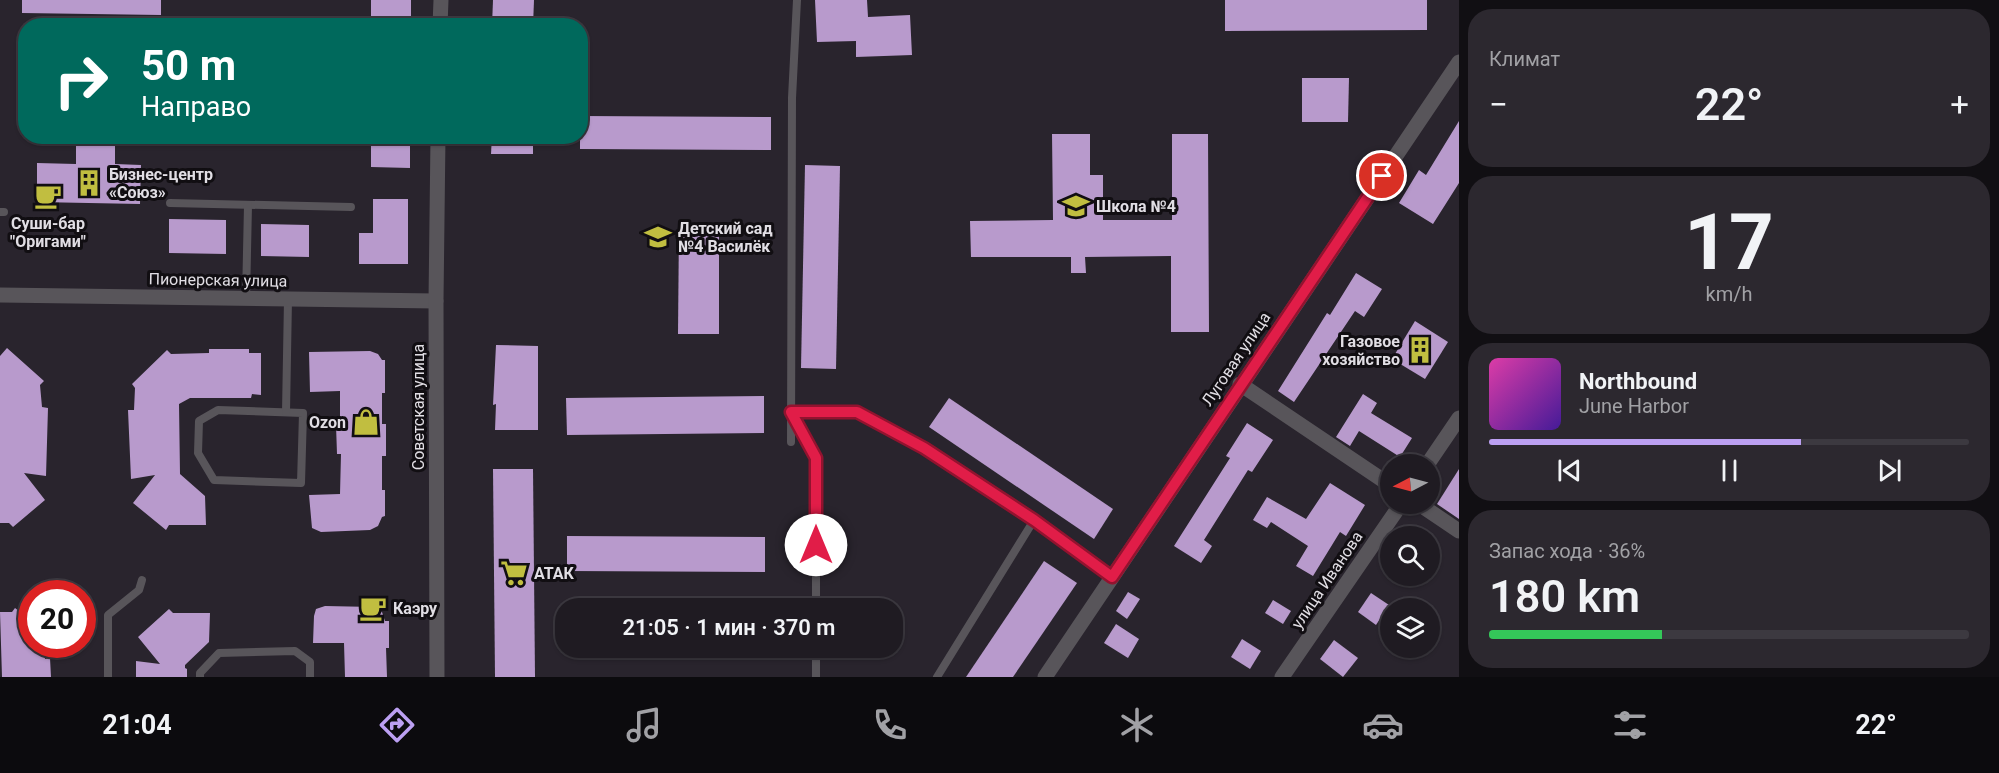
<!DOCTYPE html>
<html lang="ru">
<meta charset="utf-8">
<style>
:root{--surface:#1f1b22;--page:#2c282f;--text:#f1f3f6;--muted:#a1a1a5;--line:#3c3940;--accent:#bca0f2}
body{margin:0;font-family:Roboto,sans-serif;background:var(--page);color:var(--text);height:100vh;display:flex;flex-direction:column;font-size:22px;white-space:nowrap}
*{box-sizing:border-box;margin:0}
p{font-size:20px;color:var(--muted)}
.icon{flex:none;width:33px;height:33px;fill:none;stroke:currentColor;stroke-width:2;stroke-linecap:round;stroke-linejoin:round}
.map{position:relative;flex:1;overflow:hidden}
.details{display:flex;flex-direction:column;gap:9px;padding:9px;background:#110f13;width:540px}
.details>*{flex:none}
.banner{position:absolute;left:18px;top:18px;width:570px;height:126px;border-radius:24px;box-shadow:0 2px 4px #0004,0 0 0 2px var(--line);background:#00695c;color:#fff;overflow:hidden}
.needle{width:39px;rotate:264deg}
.controls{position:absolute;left:1380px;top:454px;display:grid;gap:12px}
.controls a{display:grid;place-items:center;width:60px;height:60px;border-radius:50%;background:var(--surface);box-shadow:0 2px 4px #0004,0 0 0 2px var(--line);font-size:30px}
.speed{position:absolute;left:18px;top:580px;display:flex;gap:12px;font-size:30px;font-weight:700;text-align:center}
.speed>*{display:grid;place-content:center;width:78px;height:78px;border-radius:50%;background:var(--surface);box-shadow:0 2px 4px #0004,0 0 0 2px var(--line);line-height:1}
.speed .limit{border:9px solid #d22;background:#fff;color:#111}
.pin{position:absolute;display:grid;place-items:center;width:51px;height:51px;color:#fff;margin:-26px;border:3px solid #fff;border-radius:50%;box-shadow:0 2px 6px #0007}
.me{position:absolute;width:66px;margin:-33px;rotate:0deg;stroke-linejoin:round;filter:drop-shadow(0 0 4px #0008)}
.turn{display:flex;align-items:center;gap:21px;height:126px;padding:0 24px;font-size:27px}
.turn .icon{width:78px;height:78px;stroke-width:2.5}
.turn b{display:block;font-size:42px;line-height:51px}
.big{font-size:45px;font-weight:600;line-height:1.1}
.details .tile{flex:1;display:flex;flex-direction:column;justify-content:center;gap:9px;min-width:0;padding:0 21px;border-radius:24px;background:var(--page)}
.details .dial{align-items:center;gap:0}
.dial b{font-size:78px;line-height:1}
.song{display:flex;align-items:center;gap:18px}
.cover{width:72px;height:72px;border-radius:9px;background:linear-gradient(135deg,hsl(320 70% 55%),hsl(260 70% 35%))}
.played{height:6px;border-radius:3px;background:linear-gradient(90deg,var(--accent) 65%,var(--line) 65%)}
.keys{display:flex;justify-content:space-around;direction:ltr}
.heat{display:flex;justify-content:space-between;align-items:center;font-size:33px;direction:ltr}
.charge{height:9px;border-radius:4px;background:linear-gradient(90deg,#34c759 36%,var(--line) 0)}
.trip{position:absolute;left:555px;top:598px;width:348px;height:60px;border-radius:24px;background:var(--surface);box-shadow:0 2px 4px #0004,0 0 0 2px var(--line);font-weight:600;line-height:60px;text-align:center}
.dock{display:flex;height:96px;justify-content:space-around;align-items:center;background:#0c0b0e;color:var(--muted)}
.dock .icon{width:42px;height:42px}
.dock .selected{color:var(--accent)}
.dock b{font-size:27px;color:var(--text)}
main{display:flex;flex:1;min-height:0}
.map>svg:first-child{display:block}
</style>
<main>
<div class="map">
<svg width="1459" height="677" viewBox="0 0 1459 677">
<rect width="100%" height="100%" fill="#29242d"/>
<g fill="#b89acc">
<polygon points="22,0 161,0 161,15 22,13"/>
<rect x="371" y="0" width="40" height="26"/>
<polygon points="493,0 534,0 533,26 492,26"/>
<polygon points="815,0 867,0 868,17 910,15 912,55 856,57 856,41 817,42"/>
<polygon points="1225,0 1427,0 1427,30 1225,31"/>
<polygon points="1302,78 1349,78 1348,122 1302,122"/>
<polygon points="580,116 771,117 771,150 580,149"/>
<polygon points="1459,121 1459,183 1433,224 1399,203 1419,170 1426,175"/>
<polygon points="1052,134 1090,134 1090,175 1103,175 1103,220 1172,220 1172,134 1208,134 1209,332 1171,332 1171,256 1085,257 1086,273 1071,273 1071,257 971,257 970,221 1053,220"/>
<polygon points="76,136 115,136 115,164 141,165 140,204 37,202 37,163 76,164"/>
<polygon points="371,136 410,136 410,168 371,167"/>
<polygon points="492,136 533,136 533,154 491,154"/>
<polygon points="805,165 840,166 836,369 801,368"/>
<polygon points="373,199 408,199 408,264 359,264 359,233 373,233"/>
<polygon points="169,219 226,220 226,254 169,253"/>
<polygon points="261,224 309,225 309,257 261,256"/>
<polygon points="679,224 719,224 719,334 678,334"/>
<polygon points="1356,273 1382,289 1364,317 1355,311 1294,402 1278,391 1327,313 1330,315"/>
<polygon points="1415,321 1448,342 1425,379 1392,359"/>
<polygon points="496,345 538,346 538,430 495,430 496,404 493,405"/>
<polygon points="7,348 44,381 40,385 42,407 48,408 46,476 24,473 45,500 13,527 9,523 0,523 0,356"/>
<polygon points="209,349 249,349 249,353 261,353 261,395 252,394 251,398 190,398 179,404 180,474 205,496 206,525 169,525 166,530 133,503 155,475 131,479 128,410 134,410 135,388 132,384 167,350 171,354 209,353"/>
<polygon points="370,351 378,354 382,360 385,360 385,393 382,393 382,424 386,424 386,456 382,456 382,490 385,490 385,516 382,517 378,526 370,530 321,532 312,528 309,495 340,494 341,454 337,454 336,425 340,425 340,391 310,392 309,352"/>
<polygon points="1363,394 1377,403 1371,413 1412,438 1400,457 1359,431 1350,446 1336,437"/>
<polygon points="764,396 764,433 567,435 566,398"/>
<polygon points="949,398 1113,509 1094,539 929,427"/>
<polygon points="1247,423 1273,440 1252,472 1248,470 1204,540 1212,546 1201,563 1174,546 1230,458 1226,456"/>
<polygon points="493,469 533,469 535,677 495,677"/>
<polygon points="1459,469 1459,519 1437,504"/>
<polygon points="1330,483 1365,505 1346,536 1340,532 1313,576 1296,566 1308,546 1271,522 1267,528 1253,520 1267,497 1306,519"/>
<polygon points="567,536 765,537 765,572 567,571"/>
<polygon points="1044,561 1077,583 1013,677 966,677"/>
<polygon points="1128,592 1140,599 1127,619 1116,611"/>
<polygon points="1371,593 1389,605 1376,625 1358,612"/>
<polygon points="1273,600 1291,611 1283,624 1265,613"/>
<polygon points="325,606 374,607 382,612 385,621 389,621 389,648 386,648 387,677 345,677 344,643 313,643 314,616 316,609"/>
<polygon points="15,608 32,621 32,645 44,645 45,659 50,658 51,677 2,677 0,612 12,612"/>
<polygon points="169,609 173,613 210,613 209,642 185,665 185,668 187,669 187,677 136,677 136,661 160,664 138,637"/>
<polygon points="1116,624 1139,639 1128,658 1104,643"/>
<polygon points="1242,639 1261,651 1250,669 1231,657"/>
<polygon points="1334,640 1358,658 1343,677 1320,659"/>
</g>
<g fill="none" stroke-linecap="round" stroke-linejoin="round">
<g stroke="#58555a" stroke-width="8">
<polyline points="170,203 351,207"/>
<polyline points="0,212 4,212"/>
<polyline points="246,299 248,205"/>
<polygon points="218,410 303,413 301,483 214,480 198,453 199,421"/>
<polyline points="286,412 288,299"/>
<polyline points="791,442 792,98 797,0"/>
<polyline points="816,609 816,458 791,412 857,412 924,449 1034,520 1112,577"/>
<polyline points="108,677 108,615 139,590 142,580"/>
<polyline points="200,677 200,673 219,653 295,651 310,662 310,677"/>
<polyline points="816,677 816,648"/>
<polyline points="937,677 1034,520"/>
</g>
<g stroke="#58555a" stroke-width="15">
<polyline points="440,26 441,0"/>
<polyline points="0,295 436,301"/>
<polyline points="1240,384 1390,485"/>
<polyline points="1427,465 1459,418"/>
<polyline points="1419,504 1459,531"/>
<polyline points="437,677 436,301 438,136"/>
<polyline points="1045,677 1459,62"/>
<polyline points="1282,677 1401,504"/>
</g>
</g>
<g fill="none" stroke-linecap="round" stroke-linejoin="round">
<defs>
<polyline id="route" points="816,545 816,458 791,412 857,412 924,448 1034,520 1112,577 1382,176"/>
</defs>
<use href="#route" stroke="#92132f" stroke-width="15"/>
<use href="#route" stroke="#e11d48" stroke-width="10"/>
</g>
<defs>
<symbol id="building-bare" viewBox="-9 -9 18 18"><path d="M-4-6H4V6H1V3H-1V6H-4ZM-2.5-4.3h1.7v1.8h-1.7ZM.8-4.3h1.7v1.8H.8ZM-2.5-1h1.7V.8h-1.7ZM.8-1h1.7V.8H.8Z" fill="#c1be40" stroke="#110e12" stroke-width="2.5" paint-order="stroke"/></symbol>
<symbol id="cafe-bare" viewBox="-9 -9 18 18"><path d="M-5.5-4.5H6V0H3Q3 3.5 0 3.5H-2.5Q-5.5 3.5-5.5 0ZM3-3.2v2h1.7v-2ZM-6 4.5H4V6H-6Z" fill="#c1be40" stroke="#110e12" stroke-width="2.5" paint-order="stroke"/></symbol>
<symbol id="school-bare" viewBox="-9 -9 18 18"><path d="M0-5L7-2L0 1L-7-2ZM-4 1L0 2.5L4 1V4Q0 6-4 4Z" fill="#c1be40" stroke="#110e12" stroke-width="2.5" paint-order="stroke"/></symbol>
<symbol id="shop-bare" viewBox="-9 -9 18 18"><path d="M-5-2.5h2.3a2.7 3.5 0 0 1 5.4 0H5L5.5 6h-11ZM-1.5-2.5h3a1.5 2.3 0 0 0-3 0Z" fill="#c1be40" stroke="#110e12" stroke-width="2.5" paint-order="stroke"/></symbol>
<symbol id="supermarket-bare" viewBox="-9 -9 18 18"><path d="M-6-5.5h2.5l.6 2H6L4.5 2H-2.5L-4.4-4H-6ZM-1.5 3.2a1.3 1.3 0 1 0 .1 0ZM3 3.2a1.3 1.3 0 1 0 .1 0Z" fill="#c1be40" stroke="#110e12" stroke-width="2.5" paint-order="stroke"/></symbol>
</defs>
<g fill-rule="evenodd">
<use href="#building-bare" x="70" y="164" width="38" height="38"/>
<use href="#cafe-bare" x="29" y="177" width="38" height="38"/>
<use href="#school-bare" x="1057" y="187" width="38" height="38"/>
<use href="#school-bare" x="639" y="218" width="38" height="38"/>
<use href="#building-bare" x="1401" y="331" width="38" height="38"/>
<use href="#shop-bare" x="347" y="403" width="38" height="38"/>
<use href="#supermarket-bare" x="495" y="554" width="38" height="38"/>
<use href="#cafe-bare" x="354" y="589" width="38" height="38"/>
</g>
<g text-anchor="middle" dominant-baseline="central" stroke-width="6" stroke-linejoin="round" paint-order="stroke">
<g font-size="16" font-weight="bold" fill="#e1dee4" stroke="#110e12" text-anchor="start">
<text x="109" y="174">Бизнес-центр<tspan x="109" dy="18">«Союз»</tspan></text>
<text x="1096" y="206">Школа №4</text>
<text x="48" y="223" text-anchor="middle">Суши-бар<tspan x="48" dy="18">"Оригами"</tspan></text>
<text x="678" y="228">Детский сад<tspan x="678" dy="18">№4 Василёк</tspan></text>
<text x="1400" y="341" text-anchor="end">Газовое<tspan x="1400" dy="18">хозяйство</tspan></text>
<text x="346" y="422" text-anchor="end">Ozon</text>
<text x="534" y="573">АТАК</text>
<text x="393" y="608">Каэру</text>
</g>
<g font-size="16" fill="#e1dee4" stroke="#110e12">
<text transform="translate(218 280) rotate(1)">Пионерская улица</text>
<text transform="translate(1236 359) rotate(-56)">Луговая улица</text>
<text transform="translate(418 407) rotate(-90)">Советская улица</text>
<text transform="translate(1327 580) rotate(-56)">улица Иванова</text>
</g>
</g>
</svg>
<div class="controls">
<a><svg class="needle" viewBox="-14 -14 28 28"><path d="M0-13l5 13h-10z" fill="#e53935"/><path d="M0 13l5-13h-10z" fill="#a1a1a5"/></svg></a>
<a><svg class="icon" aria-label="search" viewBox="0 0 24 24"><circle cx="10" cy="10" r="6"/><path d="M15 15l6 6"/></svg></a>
<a><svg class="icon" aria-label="layers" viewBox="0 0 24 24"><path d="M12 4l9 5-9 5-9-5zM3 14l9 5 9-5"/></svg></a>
</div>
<div class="speed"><div class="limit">20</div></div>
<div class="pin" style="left:1382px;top:176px;background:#d93025"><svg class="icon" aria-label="arrive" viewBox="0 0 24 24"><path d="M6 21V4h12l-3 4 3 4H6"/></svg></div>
<svg class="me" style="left:816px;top:545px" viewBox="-20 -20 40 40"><circle r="19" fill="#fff"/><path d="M0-13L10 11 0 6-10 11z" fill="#e11d48"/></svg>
<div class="trip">21:05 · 1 мин · 370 m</div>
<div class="banner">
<div class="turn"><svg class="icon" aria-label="right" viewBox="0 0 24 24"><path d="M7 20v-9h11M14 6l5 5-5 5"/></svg><div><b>50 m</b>Направо</div></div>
</div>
</div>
<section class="details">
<div class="tile"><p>Климат</p>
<div class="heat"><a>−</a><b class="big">22°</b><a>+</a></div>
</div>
<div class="tile dial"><b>17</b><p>km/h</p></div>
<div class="tile">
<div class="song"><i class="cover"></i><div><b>Northbound</b><p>June Harbor</p></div></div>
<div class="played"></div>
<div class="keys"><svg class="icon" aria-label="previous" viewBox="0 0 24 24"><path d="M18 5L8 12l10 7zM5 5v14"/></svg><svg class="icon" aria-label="pause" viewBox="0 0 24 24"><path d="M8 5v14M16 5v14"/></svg><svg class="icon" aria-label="next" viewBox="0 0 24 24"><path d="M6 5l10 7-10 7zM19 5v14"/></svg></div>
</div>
<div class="tile"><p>Запас хода · 36%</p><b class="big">180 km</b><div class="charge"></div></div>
</section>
</main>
<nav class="dock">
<b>21:04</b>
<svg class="icon selected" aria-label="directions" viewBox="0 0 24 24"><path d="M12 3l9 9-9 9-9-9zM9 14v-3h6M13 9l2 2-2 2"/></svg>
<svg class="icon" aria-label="music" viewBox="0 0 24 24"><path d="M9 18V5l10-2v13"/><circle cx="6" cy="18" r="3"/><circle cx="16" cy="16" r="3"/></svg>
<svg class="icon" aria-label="phone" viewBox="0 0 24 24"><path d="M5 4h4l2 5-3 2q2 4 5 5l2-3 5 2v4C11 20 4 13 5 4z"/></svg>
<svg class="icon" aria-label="climate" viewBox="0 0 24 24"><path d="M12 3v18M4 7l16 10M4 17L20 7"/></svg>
<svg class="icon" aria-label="car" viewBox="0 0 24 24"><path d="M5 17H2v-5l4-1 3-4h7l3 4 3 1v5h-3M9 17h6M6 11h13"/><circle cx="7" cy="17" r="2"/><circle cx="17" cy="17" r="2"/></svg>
<svg class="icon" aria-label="filters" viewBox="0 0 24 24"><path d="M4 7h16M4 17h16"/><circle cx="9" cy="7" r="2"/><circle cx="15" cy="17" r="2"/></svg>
<b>22°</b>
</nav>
